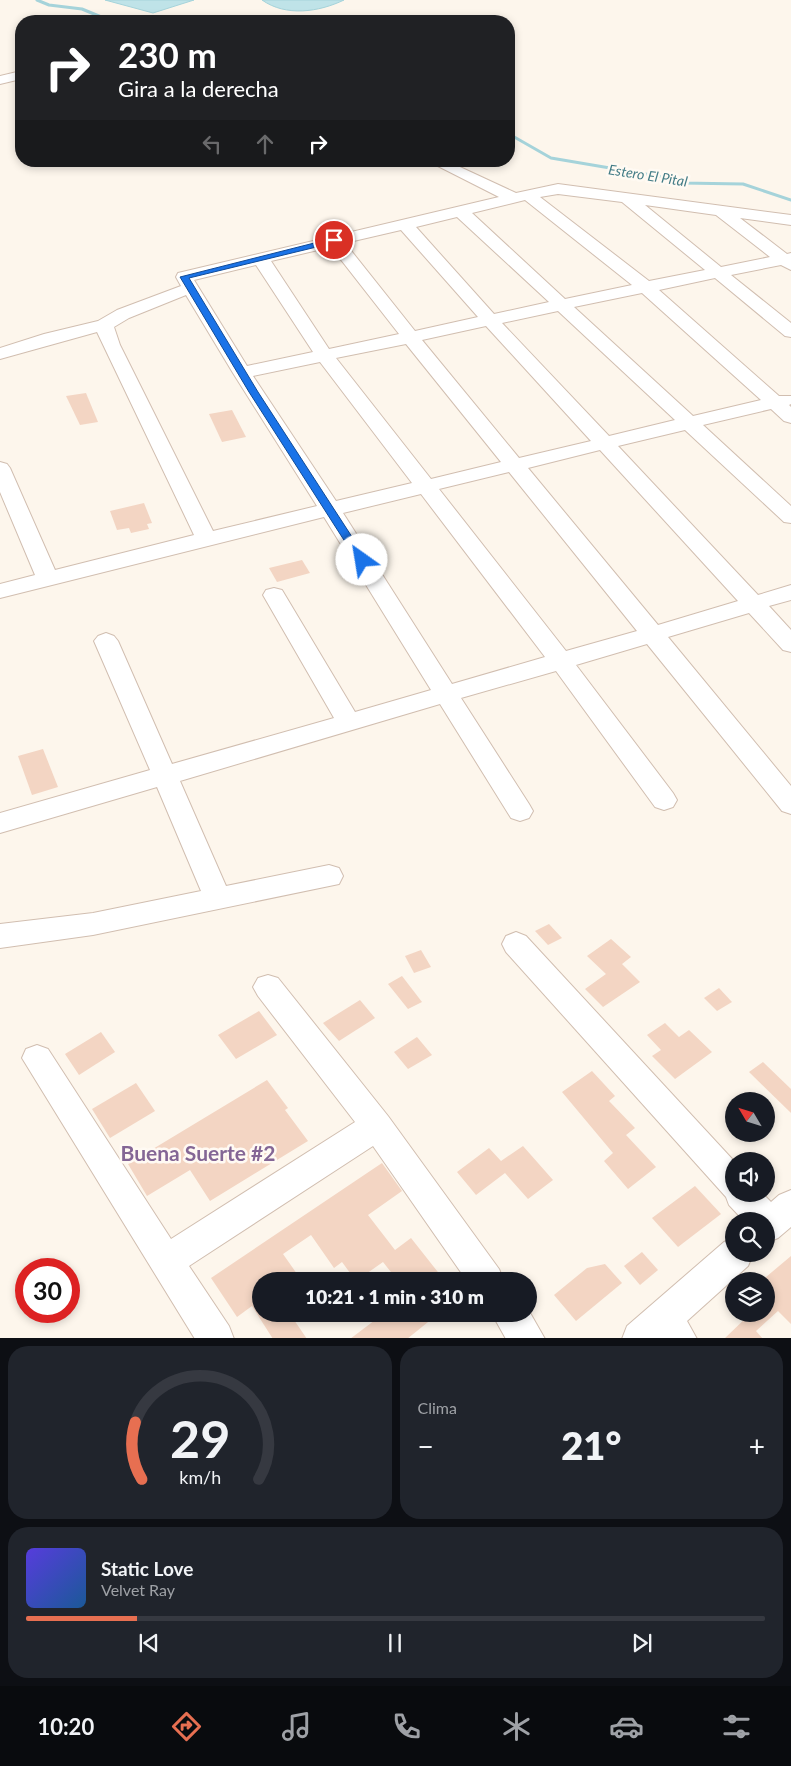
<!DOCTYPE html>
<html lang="es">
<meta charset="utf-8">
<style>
:root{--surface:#171b24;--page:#20242c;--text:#f1f3f6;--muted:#9ea1a6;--line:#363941;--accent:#e76f51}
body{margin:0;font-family:Lato,sans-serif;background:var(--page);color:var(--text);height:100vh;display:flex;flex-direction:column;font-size:19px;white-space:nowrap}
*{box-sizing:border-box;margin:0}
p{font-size:16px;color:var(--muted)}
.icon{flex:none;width:28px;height:28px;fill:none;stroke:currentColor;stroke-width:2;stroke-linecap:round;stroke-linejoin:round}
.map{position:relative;height:1338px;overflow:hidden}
.panel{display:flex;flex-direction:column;gap:8px;padding:8px;background:#0d0f14;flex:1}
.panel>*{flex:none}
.guide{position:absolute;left:15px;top:15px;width:500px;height:152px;border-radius:20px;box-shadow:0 2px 8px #0003;background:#202124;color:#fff;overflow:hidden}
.needle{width:32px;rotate:308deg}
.fabs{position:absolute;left:725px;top:1092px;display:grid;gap:10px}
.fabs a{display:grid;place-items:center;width:50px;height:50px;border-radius:50%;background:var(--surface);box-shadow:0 2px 8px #0003;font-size:25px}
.speed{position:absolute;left:15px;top:1258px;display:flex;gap:10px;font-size:25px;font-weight:700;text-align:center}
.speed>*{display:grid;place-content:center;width:65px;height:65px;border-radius:50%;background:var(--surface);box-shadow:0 2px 8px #0003;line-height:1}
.speed .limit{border:8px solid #d22;background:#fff;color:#111}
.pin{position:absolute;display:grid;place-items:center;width:42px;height:42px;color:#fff;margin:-21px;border:2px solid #fff;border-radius:50%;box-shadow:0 1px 5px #0007}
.me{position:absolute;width:55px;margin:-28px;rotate:328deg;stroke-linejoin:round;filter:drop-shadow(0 0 4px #0008)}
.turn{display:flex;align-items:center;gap:18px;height:105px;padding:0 20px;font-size:22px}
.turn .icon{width:65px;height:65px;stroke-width:2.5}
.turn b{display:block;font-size:35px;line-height:42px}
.lanes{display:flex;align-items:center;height:48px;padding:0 20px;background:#0003;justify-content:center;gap:25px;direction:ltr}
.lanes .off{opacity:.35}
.big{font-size:38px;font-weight:800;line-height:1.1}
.panel .card{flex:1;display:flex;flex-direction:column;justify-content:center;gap:8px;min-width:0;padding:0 18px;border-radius:20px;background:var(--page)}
.panel .dial{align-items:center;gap:0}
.dial svg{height:130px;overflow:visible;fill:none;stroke:var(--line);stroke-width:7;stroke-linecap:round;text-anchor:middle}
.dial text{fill:var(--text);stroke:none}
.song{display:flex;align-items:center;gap:15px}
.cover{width:60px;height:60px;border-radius:8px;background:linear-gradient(135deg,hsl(250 70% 55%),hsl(210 70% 35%))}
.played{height:5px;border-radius:2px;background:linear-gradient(90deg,var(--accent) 15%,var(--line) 15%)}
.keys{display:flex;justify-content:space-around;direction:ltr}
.heat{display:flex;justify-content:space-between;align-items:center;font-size:28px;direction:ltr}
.panel .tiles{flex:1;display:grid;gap:8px;grid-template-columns:1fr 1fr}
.card:last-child{grid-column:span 2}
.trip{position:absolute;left:252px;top:1272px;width:285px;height:50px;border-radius:25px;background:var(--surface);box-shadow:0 2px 8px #0003;font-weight:800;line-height:50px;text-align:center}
.dock{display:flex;height:80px;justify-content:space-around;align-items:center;background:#090b0e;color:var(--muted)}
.dock .icon{width:35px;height:35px}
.dock .selected{color:var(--accent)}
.dock b{font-size:22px;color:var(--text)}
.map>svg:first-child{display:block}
</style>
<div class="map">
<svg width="791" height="1339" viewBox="0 0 791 1339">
<rect width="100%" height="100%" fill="#fdf6ec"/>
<g fill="#bfe3e8" stroke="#a5d3da">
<polygon points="105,0 194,0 153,13"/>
<path d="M262,0H344C319,12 286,17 262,0Z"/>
</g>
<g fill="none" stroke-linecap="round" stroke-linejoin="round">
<g stroke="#a5d3da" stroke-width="3">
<polyline points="37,0 49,5 82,9 111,21"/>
<polyline points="509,134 551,158 663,177 682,183 743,184 791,200"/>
</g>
</g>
<g fill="#f3d5c3">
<polygon points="86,393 98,422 80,425 66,396"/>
<polygon points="232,410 246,437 222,442 209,414"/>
<polygon points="144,503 152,523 147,524 149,529 131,533 129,528 117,530 110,511"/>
<polygon points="302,560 310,573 277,582 269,568"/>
<polygon points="43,749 58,787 32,795 18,756"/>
<polygon points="549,924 562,938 548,945 535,931"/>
<polygon points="611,939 631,957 622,964 640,982 603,1007 585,989 606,974 587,956"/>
<polygon points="421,950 431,967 414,973 405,956"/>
<polygon points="402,976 422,1002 408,1009 388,984"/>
<polygon points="719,988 732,1002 717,1011 704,998"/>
<polygon points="360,1000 375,1018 339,1041 323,1023"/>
<polygon points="259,1011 277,1035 236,1059 218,1035"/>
<polygon points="665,1023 679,1037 689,1030 712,1052 675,1079 652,1056 661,1050 647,1035"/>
<polygon points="101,1032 115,1052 79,1075 65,1054"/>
<polygon points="417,1037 432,1055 408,1069 394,1052"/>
<polygon points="763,1062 791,1089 791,1113 749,1072"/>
<polygon points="592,1071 615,1096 609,1101 635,1128 626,1135 656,1167 628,1189 604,1161 613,1153 562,1092"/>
<polygon points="267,1080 288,1108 285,1110 308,1141 210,1201 190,1170 147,1196 128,1164"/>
<polygon points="136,1083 155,1111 110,1138 92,1109"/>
<polygon points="523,1146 553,1180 528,1199 505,1173 476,1195 457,1172 489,1148 501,1161"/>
<polygon points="382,1163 402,1191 368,1215 395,1250 411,1238 445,1281 398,1281 383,1262 356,1281 342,1262 334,1268 311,1235 283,1254 302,1281 261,1281 261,1314 290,1314 307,1339 273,1339 252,1306 237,1317 211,1278"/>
<polygon points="695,1186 721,1214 678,1247 652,1218"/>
<polygon points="642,1252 658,1270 640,1285 624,1266"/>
<polygon points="791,1256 791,1324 778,1311 756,1331 763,1339 724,1339 750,1314 766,1314 766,1277"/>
<polygon points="605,1264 622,1283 576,1321 554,1295 587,1268"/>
<polygon points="383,1314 438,1314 407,1339 350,1339"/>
</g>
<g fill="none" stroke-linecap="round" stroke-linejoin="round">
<defs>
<g id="street">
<polygon points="21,71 21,79 0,84 0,76"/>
<path d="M428,161H447L516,193L558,184L791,215V225L740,218L787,254L791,253V270L781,265L731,275L791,323V337L785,336L715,278L659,290L779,396H791V404L789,405L791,407V423L784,421L771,409L703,425L791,506V523L784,522L685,430L618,446L758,595L791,585V600L769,606L791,630V652L783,650L749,613L668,637L791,786V814L782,811L647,644L576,665L673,793L677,800L673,807L664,810L655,807L556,671L461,698L529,804L533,811L529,818L520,821L511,818L440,704L180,781L226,886L329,865L339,868L343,876L339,884L93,935L0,948V924L93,913L201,891L157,787L0,833V813L150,770L94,641L98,636L106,633L114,636L118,641L172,764L334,718L263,595L266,590L274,588L282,590L355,712L431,690L324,517L0,598V584L35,575L0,492V462L7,464L10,468L55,570L194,535L97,332L0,359V348L44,334L98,321L117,310L181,286L176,277L178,273L499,197ZM558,194L622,202L705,270L649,281L540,197ZM525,200L632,285L565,299L472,213ZM645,205L716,215L770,257L721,267ZM457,217L549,302L494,314L416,227ZM401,230L478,317L415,331L345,243ZM331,247L399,334L329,349L271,261ZM256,265L313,352L247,366L194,280ZM642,293L761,400L693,416L574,307ZM186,295L233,373L317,506L213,531L120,345L114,327L129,318ZM558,311L675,420L609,436L502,323ZM486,326L591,441L519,458L422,340ZM406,344L501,462L431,479L336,358ZM320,362L412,483L336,501L253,376ZM600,450L738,601L658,625L528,468ZM509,472L637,631L566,651L439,489ZM421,494L545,657L452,684L343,513Z"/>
<polygon points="516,932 526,936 734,1161 734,1194 763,1194 771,1202 779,1195 791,1190 791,1227 778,1238 766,1243 766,1221 744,1221 729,1205 726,1197 506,952 502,944 506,936"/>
<polygon points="268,975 278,978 388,1116 499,1269 504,1281 467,1281 373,1146 189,1266 229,1326 234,1339 195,1339 22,1058 26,1049 37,1045 48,1049 171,1239 355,1122 258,996 253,987 258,978"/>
<polygon points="734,1238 734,1254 753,1254 748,1266 687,1321 697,1339 622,1339 627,1326 724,1242"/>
<polygon points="529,1311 545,1339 506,1339 492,1314 529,1314"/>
</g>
</defs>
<use href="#street" stroke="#d1beb0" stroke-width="2"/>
<use href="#street" fill="#fff" fill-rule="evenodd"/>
</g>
<polygon fill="#1a73e8" stroke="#114b97" points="334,238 338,240 337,242 189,278 258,392 367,560 362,563 358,562 249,392 180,277"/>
<g text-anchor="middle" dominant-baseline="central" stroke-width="5" stroke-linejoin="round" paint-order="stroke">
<g font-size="14" font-style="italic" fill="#437c86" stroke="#fffaf3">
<text transform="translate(648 175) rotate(9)">Estero El Pital</text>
</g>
<g font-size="21" font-weight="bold" fill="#846695" stroke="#fffaf3">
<text x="198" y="1152">Buena Suerte #2</text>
</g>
</g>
</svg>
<div class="fabs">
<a><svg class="needle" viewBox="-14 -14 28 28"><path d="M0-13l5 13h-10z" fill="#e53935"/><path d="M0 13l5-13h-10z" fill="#9ea1a6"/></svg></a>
<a><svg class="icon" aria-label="sound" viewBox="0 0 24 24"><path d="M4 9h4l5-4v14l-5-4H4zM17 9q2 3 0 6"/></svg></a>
<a><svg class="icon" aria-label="search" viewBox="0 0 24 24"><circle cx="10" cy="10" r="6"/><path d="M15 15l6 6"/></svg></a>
<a><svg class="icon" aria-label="layers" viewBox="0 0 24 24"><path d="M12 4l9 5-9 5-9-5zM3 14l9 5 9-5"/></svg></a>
</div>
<div class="speed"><div class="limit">30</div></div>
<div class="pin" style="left:334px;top:240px;background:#d93025"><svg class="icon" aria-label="arrive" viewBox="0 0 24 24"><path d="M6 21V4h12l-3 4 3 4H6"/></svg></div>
<svg class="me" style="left:362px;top:560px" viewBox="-20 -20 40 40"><circle r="19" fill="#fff"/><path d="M0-13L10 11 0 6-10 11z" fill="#1a73e8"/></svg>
<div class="trip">10:21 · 1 min · 310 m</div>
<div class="guide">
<div class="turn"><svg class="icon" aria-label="right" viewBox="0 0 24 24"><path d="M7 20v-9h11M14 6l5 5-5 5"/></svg><div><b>230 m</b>Gira a la derecha</div></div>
<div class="lanes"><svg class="icon off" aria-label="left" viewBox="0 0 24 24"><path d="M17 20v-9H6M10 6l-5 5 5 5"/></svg><svg class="icon off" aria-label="ahead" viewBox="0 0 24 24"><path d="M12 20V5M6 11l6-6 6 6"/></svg><svg class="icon" aria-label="right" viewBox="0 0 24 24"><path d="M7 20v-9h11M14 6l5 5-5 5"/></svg></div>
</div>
</div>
<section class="panel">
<div class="tiles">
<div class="card dial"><svg viewBox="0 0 100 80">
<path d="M14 69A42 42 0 1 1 86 69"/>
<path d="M14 69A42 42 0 0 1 10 34" stroke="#e76f51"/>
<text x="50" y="56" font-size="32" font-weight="700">29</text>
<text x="50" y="72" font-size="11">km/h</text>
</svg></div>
<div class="card"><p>Clima</p>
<div class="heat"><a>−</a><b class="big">21°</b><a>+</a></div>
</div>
<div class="card">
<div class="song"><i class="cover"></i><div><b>Static Love</b><p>Velvet Ray</p></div></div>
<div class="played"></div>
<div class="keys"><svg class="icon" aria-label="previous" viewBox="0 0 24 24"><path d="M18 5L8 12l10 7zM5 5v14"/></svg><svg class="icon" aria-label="pause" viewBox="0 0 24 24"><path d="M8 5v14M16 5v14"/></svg><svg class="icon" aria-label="next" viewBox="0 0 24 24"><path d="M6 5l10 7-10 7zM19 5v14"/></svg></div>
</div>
</div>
</section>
<nav class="dock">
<b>10:20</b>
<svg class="icon selected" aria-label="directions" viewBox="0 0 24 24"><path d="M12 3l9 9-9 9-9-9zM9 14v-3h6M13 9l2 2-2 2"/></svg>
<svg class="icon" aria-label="music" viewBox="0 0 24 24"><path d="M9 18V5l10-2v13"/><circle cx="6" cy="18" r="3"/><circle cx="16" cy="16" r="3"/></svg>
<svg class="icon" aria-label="phone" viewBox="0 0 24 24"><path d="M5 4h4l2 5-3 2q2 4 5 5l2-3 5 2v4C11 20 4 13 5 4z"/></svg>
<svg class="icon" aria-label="climate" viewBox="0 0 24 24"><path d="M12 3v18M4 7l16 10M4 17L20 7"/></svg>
<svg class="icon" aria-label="car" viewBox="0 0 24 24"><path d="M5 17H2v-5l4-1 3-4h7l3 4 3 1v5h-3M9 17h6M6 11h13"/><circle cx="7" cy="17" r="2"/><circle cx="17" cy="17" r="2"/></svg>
<svg class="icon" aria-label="filters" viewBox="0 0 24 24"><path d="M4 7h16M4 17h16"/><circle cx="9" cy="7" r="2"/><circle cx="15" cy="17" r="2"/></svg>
</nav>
